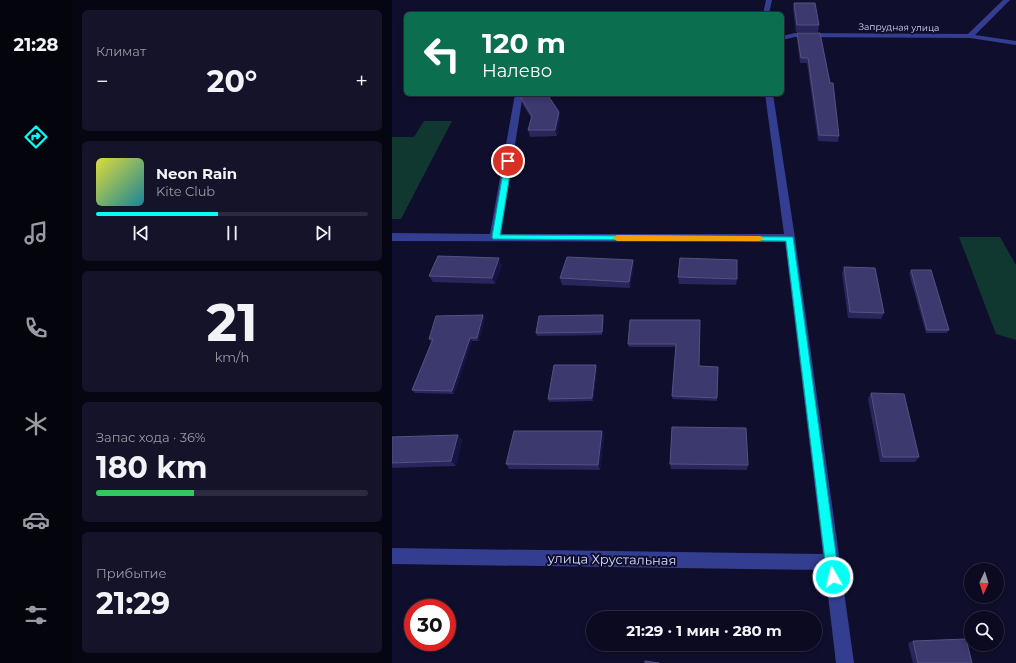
<!DOCTYPE html>
<html lang="ru">
<meta charset="utf-8">
<style>
:root{--surface:#0b0a21;--page:#14132a;--text:#f1f3f6;--muted:#9a9aa5;--line:#2b2b3f;--accent:#05fff5}
body{margin:0;font-family:Montserrat,sans-serif;background:var(--page);color:var(--text);height:100vh;display:flex;flex-direction:column;font-size:15px;white-space:nowrap}
*{box-sizing:border-box;margin:0}
p{font-size:13px;color:var(--muted)}
.icon{flex:none;width:22px;height:22px;fill:none;stroke:currentColor;stroke-width:2;stroke-linecap:round;stroke-linejoin:round}
.map{position:relative;flex:1;overflow:hidden}
.side{display:flex;flex-direction:column;gap:10px;padding:10px;background:#060612;width:320px}
.side>*{flex:none}
.top-card{position:absolute;left:12px;top:12px;width:380px;height:84px;border-radius:6px;box-shadow:0 2px 6px #0003,0 0 0 1px var(--line);background:#0b6e4f;color:#fff;overflow:hidden}
.needle{width:26px;rotate:184deg}
.controls{position:absolute;left:572px;top:563px;display:grid;gap:8px}
.controls a{display:grid;place-items:center;width:40px;height:40px;border-radius:50%;background:var(--surface);box-shadow:0 2px 6px #0003,0 0 0 1px var(--line);font-size:20px}
.speed{position:absolute;left:12px;top:599px;display:flex;gap:8px;font-size:20px;font-weight:700;text-align:center}
.speed>*{display:grid;place-content:center;width:52px;height:52px;border-radius:50%;background:var(--surface);box-shadow:0 2px 6px #0003,0 0 0 1px var(--line);line-height:1}
.speed .limit{border:6px solid #d22;background:#fff;color:#111}
.pin{position:absolute;display:grid;place-items:center;width:34px;height:34px;color:#fff;margin:-17px;border:2px solid #fff;border-radius:50%;box-shadow:0 1px 4px #0007}
.me{position:absolute;width:44px;margin:-22px;rotate:352deg;stroke-linejoin:round;filter:drop-shadow(0 0 3px #0008)}
.turn{display:flex;align-items:center;gap:14px;height:84px;padding:0 12px;font-size:18px}
.turn .icon{width:52px;height:52px;stroke-width:2.5}
.turn b{display:block;font-size:28px;line-height:34px}
.big{font-size:30px;font-weight:700;line-height:1.1}
.side .widget{flex:1;display:flex;flex-direction:column;justify-content:center;gap:6px;min-width:0;padding:0 14px;border-radius:6px;background:var(--page)}
.side .dial{align-items:center;gap:0}
.dial b{font-size:52px;line-height:1}
.song{display:flex;align-items:center;gap:12px}
.cover{width:48px;height:48px;border-radius:6px;background:linear-gradient(135deg,hsl(60 70% 55%),hsl(190 70% 35%))}
.played{height:4px;border-radius:2px;background:linear-gradient(90deg,var(--accent) 45%,var(--line) 45%)}
.keys{display:flex;justify-content:space-around;direction:ltr}
.heat{display:flex;justify-content:space-between;align-items:center;font-size:22px;direction:ltr}
.charge{height:6px;border-radius:3px;background:linear-gradient(90deg,#34c759 36%,var(--line) 0)}
.trip{position:absolute;left:194px;top:611px;width:236px;height:40px;border-radius:20px;background:var(--surface);box-shadow:0 2px 6px #0003,0 0 0 1px var(--line);font-weight:700;line-height:40px;text-align:center}
main{display:flex;flex:1;min-height:0}
.menu{display:flex;flex-direction:column;width:72px;justify-content:space-around;align-items:center;background:#04040d;color:var(--muted)}
.menu .icon{width:28px;height:28px}
.menu .current{color:var(--accent)}
.menu b{font-size:18px;color:var(--text)}
.map>svg:first-child{display:block}
</style>
<main>
<nav class="menu">
<b>21:28</b>
<svg class="icon current" aria-label="directions" viewBox="0 0 24 24"><path d="M12 3l9 9-9 9-9-9zM9 14v-3h6M13 9l2 2-2 2"/></svg>
<svg class="icon" aria-label="music" viewBox="0 0 24 24"><path d="M9 18V5l10-2v13"/><circle cx="6" cy="18" r="3"/><circle cx="16" cy="16" r="3"/></svg>
<svg class="icon" aria-label="phone" viewBox="0 0 24 24"><path d="M5 4h4l2 5-3 2q2 4 5 5l2-3 5 2v4C11 20 4 13 5 4z"/></svg>
<svg class="icon" aria-label="climate" viewBox="0 0 24 24"><path d="M12 3v18M4 7l16 10M4 17L20 7"/></svg>
<svg class="icon" aria-label="car" viewBox="0 0 24 24"><path d="M5 17H2v-5l4-1 3-4h7l3 4 3 1v5h-3M9 17h6M6 11h13"/><circle cx="7" cy="17" r="2"/><circle cx="17" cy="17" r="2"/></svg>
<svg class="icon" aria-label="filters" viewBox="0 0 24 24"><path d="M4 7h16M4 17h16"/><circle cx="9" cy="7" r="2"/><circle cx="15" cy="17" r="2"/></svg>
</nav>
<section class="side">
<div class="widget"><p>Климат</p>
<div class="heat"><a>−</a><b class="big">20°</b><a>+</a></div>
</div>
<div class="widget">
<div class="song"><i class="cover"></i><div><b>Neon Rain</b><p>Kite Club</p></div></div>
<div class="played"></div>
<div class="keys"><svg class="icon" aria-label="previous" viewBox="0 0 24 24"><path d="M18 5L8 12l10 7zM5 5v14"/></svg><svg class="icon" aria-label="pause" viewBox="0 0 24 24"><path d="M8 5v14M16 5v14"/></svg><svg class="icon" aria-label="next" viewBox="0 0 24 24"><path d="M6 5l10 7-10 7zM19 5v14"/></svg></div>
</div>
<div class="widget dial"><b>21</b><p>km/h</p></div>
<div class="widget"><p>Запас хода · 36%</p><b class="big">180 km</b><div class="charge"></div></div>
<div class="widget"><p>Прибытие</p><b class="big">21:29</b></div>
</section>
<div class="map">
<svg width="624" height="663" viewBox="0 0 624 663">
<rect width="100%" height="100%" fill="#0f0e2c"/>
<g fill="#103730">
<polygon points="32,121 60,121 9,219 0,219 0,137 22,137"/>
<polygon points="567,237 608,237 624,265 624,340 604,334"/>
</g>
<g fill="none" stroke-linecap="round" stroke-linejoin="round">
<g fill="#343e90" fill-rule="evenodd">
<polygon points="374,0 380,0 377,14 371,14"/>
<polygon points="611,0 618,0 583,35 624,41 624,45 578,38 403,37 390,40 390,36 403,33 576,34"/>
<polygon points="123,94 131,94 109,234 392,234 373,94 381,94 403,238 462,663 444,663 433,570 0,564 0,548 431,554 393,242 0,241 0,233 98,234"/>
</g>
</g>
<g fill="#28265b">
<polygon points="402,3 427,25 426,32 404,32 401,9"/>
<polygon points="405,33 428,33 447,136 446,142 426,141 415,63 408,63 405,39"/>
<polygon points="129,98 168,118 165,136 138,137 136,130 139,118 131,105"/>
<polygon points="241,260 242,266 238,288 170,285 168,278"/>
<polygon points="110,265 103,284 41,282 37,276"/>
<polygon points="452,267 492,313 489,319 456,318 450,274"/>
<polygon points="519,270 557,330 555,333 534,333 517,273"/>
<polygon points="286,277 345,279 344,285 287,284"/>
<polygon points="91,315 93,318 87,341 80,341 62,394 23,393 20,390 39,342 37,339"/>
<polygon points="212,318 210,335 145,336 144,333"/>
<polygon points="308,320 307,366 326,367 325,401 280,399 284,347 237,347 236,344"/>
<polygon points="204,365 205,368 201,401 157,402 156,399"/>
<polygon points="479,393 527,457 523,462 488,462 476,399"/>
<polygon points="66,435 70,440 64,466 0,468 0,437"/>
<polygon points="212,436 208,470 117,469 114,464"/>
<polygon points="278,464 356,465 355,470 279,469"/>
<polygon points="521,641 580,663 521,663 516,643"/>
</g>
<g fill="#161441">
<polygon points="167,112 168,118 165,136 163,130"/>
<polygon points="107,258 110,265 103,284 100,278"/>
<polygon points="241,260 242,266 238,288 237,282"/>
<polygon points="91,315 93,318 87,341 85,338"/>
<polygon points="211,315 212,318 210,335 210,332"/>
<polygon points="78,338 80,341 62,394 60,391"/>
<polygon points="204,365 205,368 201,401 200,398"/>
<polygon points="210,431 212,436 208,470 206,465"/>
<polygon points="66,435 70,440 64,466 59,461"/>
</g>
<g fill="#3b396d" stroke="#545284">
<polygon points="402,3 423,3 427,25 405,25"/>
<polygon points="405,33 428,33 438,83 441,83 447,136 427,135 416,58 409,58"/>
<polygon points="133,94 155,94 167,112 163,130 136,130 140,116 129,98 130,95"/>
<polygon points="46,256 107,258 100,278 37,276"/>
<polygon points="175,257 241,260 237,282 168,278"/>
<polygon points="288,258 345,260 345,279 286,277"/>
<polygon points="452,267 483,268 492,313 458,312"/>
<polygon points="519,270 539,270 557,330 535,330"/>
<polygon points="91,315 85,338 78,338 60,391 20,390 41,339 37,339 44,316"/>
<polygon points="211,315 210,332 144,333 147,316"/>
<polygon points="238,320 308,320 307,366 326,367 325,398 280,396 284,344 236,344"/>
<polygon points="162,365 204,365 200,398 156,399"/>
<polygon points="479,393 512,394 527,457 491,457"/>
<polygon points="280,427 354,428 356,465 278,464"/>
<polygon points="122,431 210,431 206,465 114,464"/>
<polygon points="66,435 59,461 0,463 0,437"/>
<polygon points="574,639 580,663 526,663 521,641"/>
<polygon points="253,661 267,663 253,663"/>
</g>
<polygon fill="#05fff5" stroke="#03a69f" points="116,158 120,161 108,235 401,237 447,577 446,581 441,583 437,581 435,577 394,241 101,239 100,237 113,161"/>
<polygon fill="#f59e0b" points="225,235 368,236 372,238 368,241 225,241 221,238"/>
<g text-anchor="middle" dominant-baseline="central" stroke-width="4" stroke-linejoin="round" paint-order="stroke">
<g font-size="9" fill="#d9daff" stroke="#0f0e2c">
<text transform="translate(507 27) rotate(1)">Запрудная улица</text>
</g>
<g font-size="13" fill="#d9daff" stroke="#0f0e2c">
<text transform="translate(220 559) rotate(1)">улица Хрустальная</text>
</g>
</g>
</svg>
<div class="controls">
<a><svg class="needle" viewBox="-14 -14 28 28"><path d="M0-13l5 13h-10z" fill="#e53935"/><path d="M0 13l5-13h-10z" fill="#9a9aa5"/></svg></a>
<a><svg class="icon" aria-label="search" viewBox="0 0 24 24"><circle cx="10" cy="10" r="6"/><path d="M15 15l6 6"/></svg></a>
</div>
<div class="speed"><div class="limit">30</div></div>
<div class="pin" style="left:116px;top:161px;background:#d93025"><svg class="icon" aria-label="arrive" viewBox="0 0 24 24"><path d="M6 21V4h12l-3 4 3 4H6"/></svg></div>
<svg class="me" style="left:441px;top:577px" viewBox="-20 -20 40 40"><circle r="17" fill="#05fff5" stroke="#fff" stroke-width="3"/><path d="M0-11L8 9 0 5-8 9z" fill="#fff"/></svg>
<div class="trip">21:29 · 1 мин · 280 m</div>
<div class="top-card">
<div class="turn"><svg class="icon" aria-label="left" viewBox="0 0 24 24"><path d="M17 20v-9H6M10 6l-5 5 5 5"/></svg><div><b>120 m</b>Налево</div></div>
</div>
</div>
</main>
